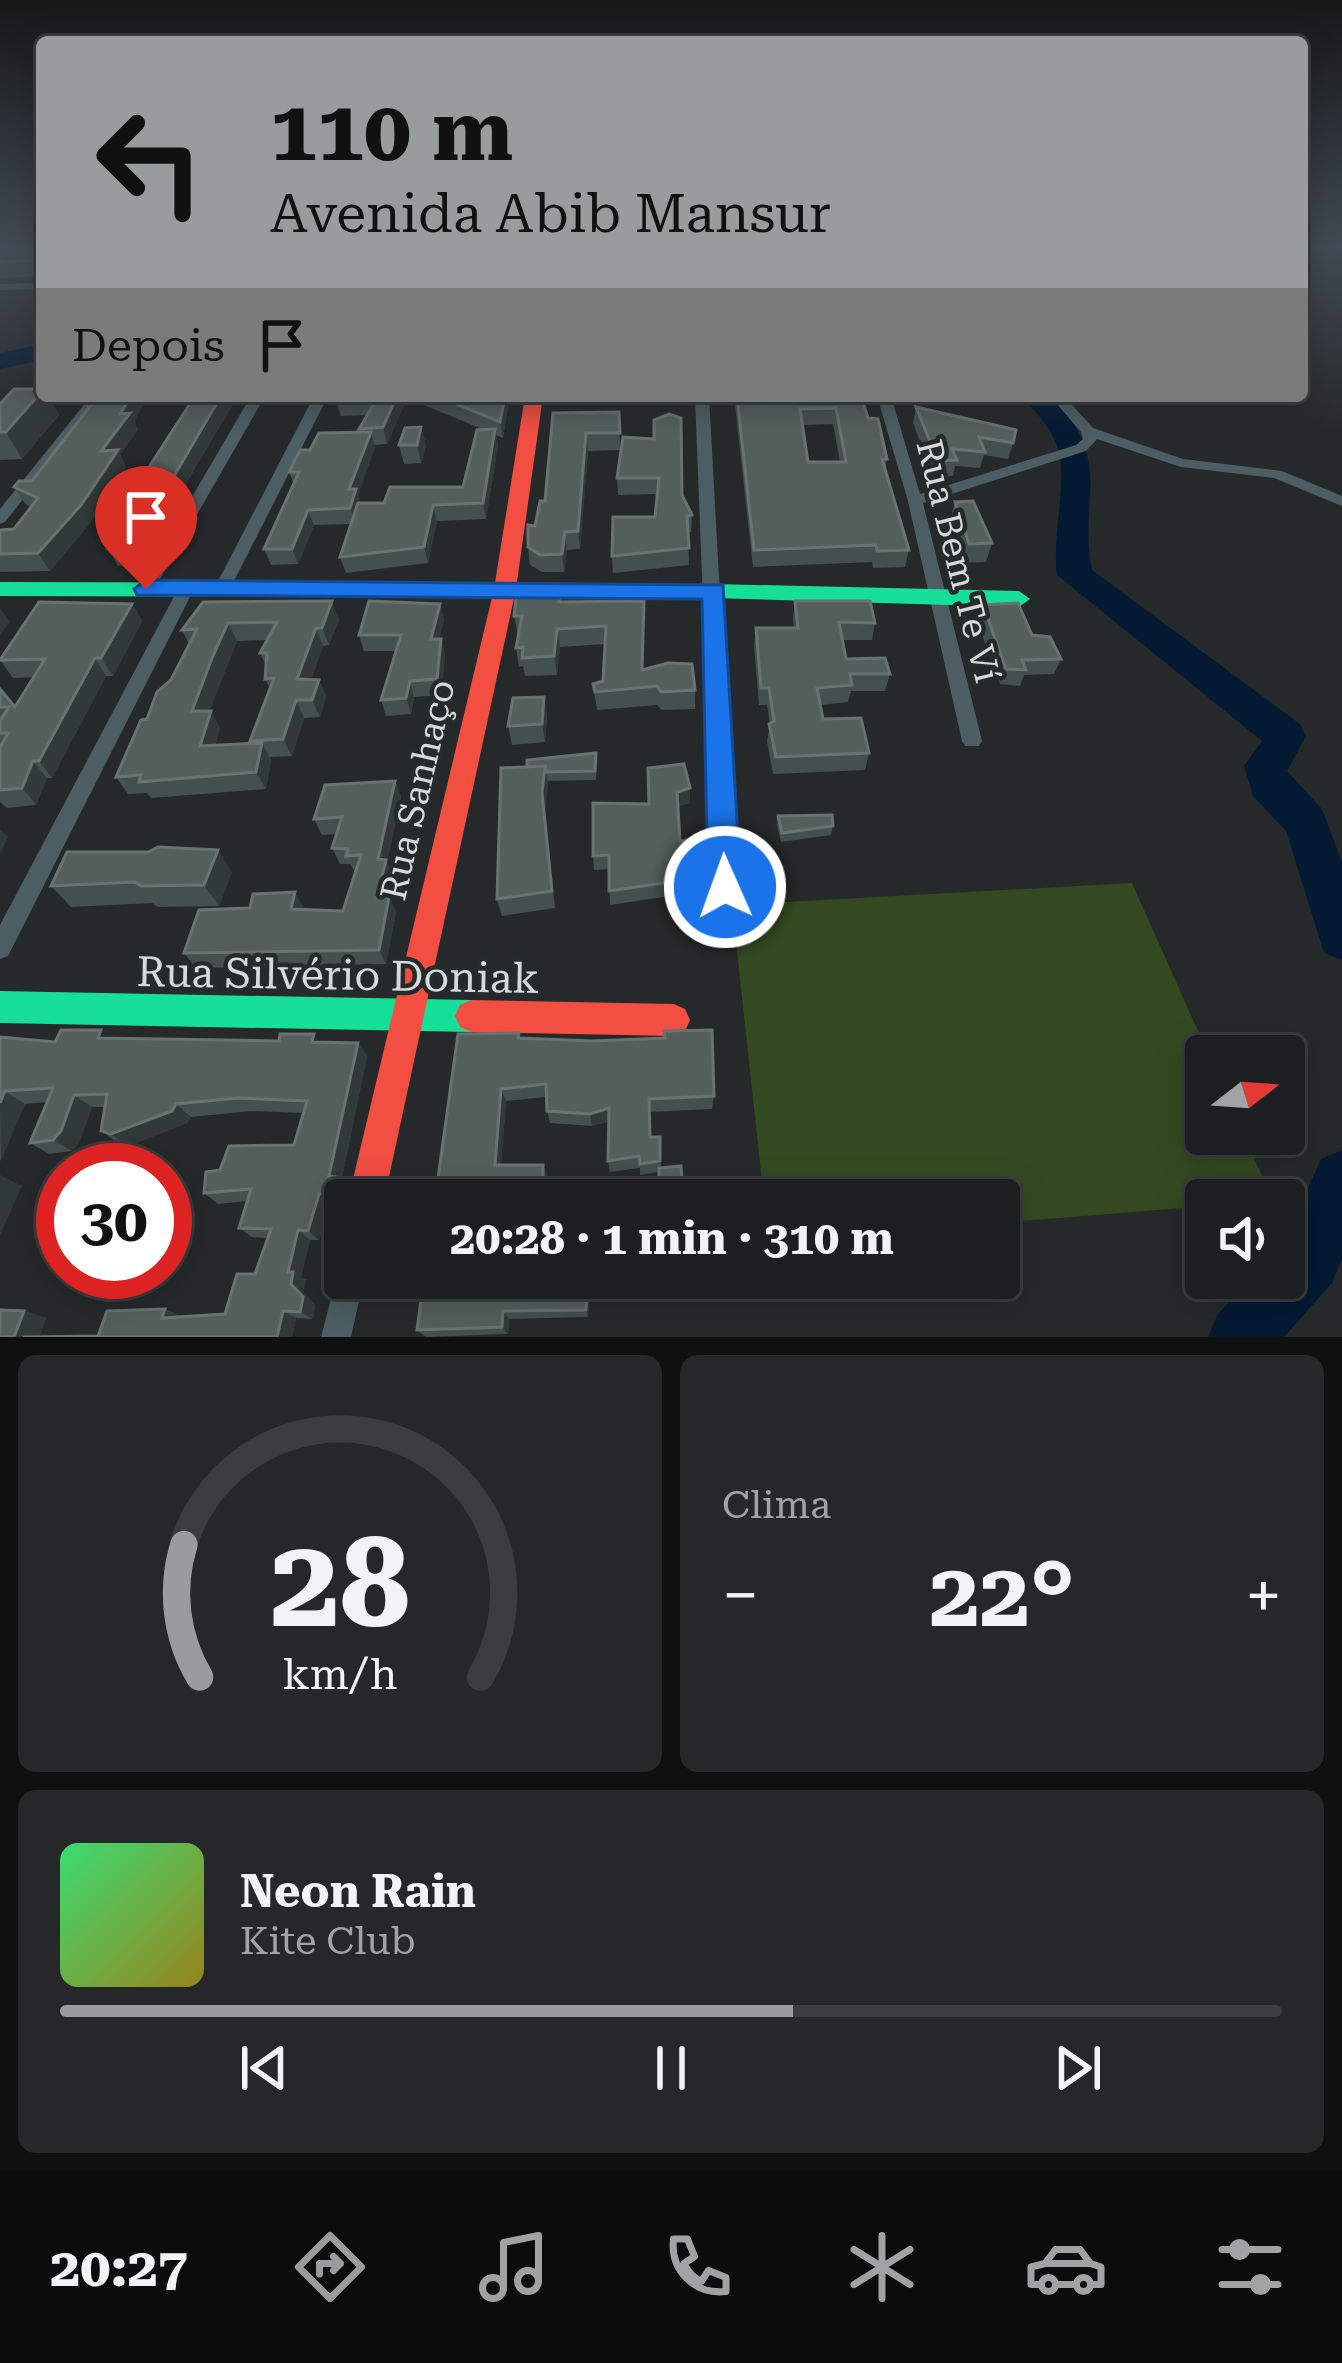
<!DOCTYPE html>
<html lang="pt">
<meta charset="utf-8">
<style>
:root{--surface:#1c1f1f;--page:#252728;--text:#f1f3f6;--muted:#a0a2a4;--line:#3a3d3d;--accent:#999c9c}
body{margin:0;font-family:"Roboto Serif",serif;background:var(--page);color:var(--text);height:100vh;display:flex;flex-direction:column;font-size:45px;white-space:nowrap}
*{box-sizing:border-box;margin:0}
p{font-size:39px;color:var(--muted)}
.icon{flex:none;width:66px;height:66px;fill:none;stroke:currentColor;stroke-width:2;stroke-linecap:round;stroke-linejoin:round}
.map{position:relative;height:1337px;overflow:hidden}
.drawer{display:flex;flex-direction:column;gap:18px;padding:18px;background:#0f1111;flex:1}
.drawer>*{flex:none}
.hud{position:absolute;left:36px;top:36px;width:1272px;height:366px;border-radius:12px;box-shadow:0 6px 30px #0003,0 0 0 3px var(--line);background:#999c9c;color:#111;overflow:hidden}
.needle{width:78px;rotate:73deg}
.tools{position:absolute;left:1185px;top:1035px;display:grid;gap:24px}
.tools a{display:grid;place-items:center;width:120px;height:120px;border-radius:12px;background:var(--surface);box-shadow:0 6px 30px #0003,0 0 0 3px var(--line);font-size:60px}
.speed{position:absolute;left:36px;top:1143px;display:flex;gap:24px;font-size:60px;font-weight:700;text-align:center}
.speed>*{display:grid;place-content:center;width:156px;height:156px;border-radius:50%;background:var(--surface);box-shadow:0 6px 30px #0003,0 0 0 3px var(--line);line-height:1}
.speed .limit{border:18px solid #d22;background:#fff;color:#111}
.pin{position:absolute;display:grid;place-items:center;width:102px;height:102px;color:#fff;margin:-123px -51px;border-radius:50% 50% 50% 0;rotate:-45deg;box-shadow:0 0 12px #0007}
.pin .icon{rotate:45deg}
.me{position:absolute;width:132px;margin:-66px;rotate:358deg;stroke-linejoin:round;filter:drop-shadow(0 0 9px #0008)}
.turn{display:flex;align-items:center;gap:42px;height:252px;padding:0 36px;font-size:54px}
.turn .icon{width:156px;height:156px;stroke-width:2.5}
.turn b{display:block;font-size:84px;line-height:102px}
.then{display:flex;align-items:center;height:114px;padding:0 36px;background:#0003;gap:24px;font-size:45px}
.big{font-size:90px;font-weight:700;line-height:1.1}
.drawer .tile{flex:1;display:flex;flex-direction:column;justify-content:center;gap:18px;min-width:0;padding:0 42px;border-radius:18px;background:var(--page)}
.drawer .dial{align-items:center;gap:0}
.dial svg{height:312px;overflow:visible;fill:none;stroke:var(--line);stroke-width:7;stroke-linecap:round;text-anchor:middle}
.dial text{fill:var(--text);stroke:none}
.song{display:flex;align-items:center;gap:36px}
.cover{width:144px;height:144px;border-radius:18px;background:linear-gradient(135deg,hsl(140 70% 55%),hsl(50 70% 35%))}
.played{height:12px;border-radius:6px;background:linear-gradient(90deg,var(--accent) 60%,var(--line) 60%)}
.keys{display:flex;justify-content:space-around;direction:ltr}
.heat{display:flex;justify-content:space-between;align-items:center;font-size:66px;direction:ltr}
.drawer .tiles{flex:1;display:grid;gap:18px;grid-template-columns:1fr 1fr}
.tile:last-child{grid-column:span 2}
.trip{position:absolute;left:324px;top:1179px;width:696px;height:120px;border-radius:12px;background:var(--surface);box-shadow:0 6px 30px #0003,0 0 0 3px var(--line);font-weight:700;line-height:120px;text-align:center}
.tabs{display:flex;height:192px;justify-content:space-around;align-items:center;background:#0b0c0c;color:var(--muted)}
.tabs .icon{width:84px;height:84px}
.tabs .current{color:var(--accent)}
.tabs b{font-size:54px;color:var(--text)}
.map>svg:first-child{display:block}
</style>
<div class="map">
<svg width="1342" height="1337" viewBox="0 0 1342 1337">
<rect width="100%" height="100%" fill="#262929"/>
<polygon fill="#334a21" points="1132,883 1209,1056 1206,1134 1243,1134 1273,1200 1206,1200 1206,1206 999,1223 999,1200 764,1200 732,905"/>
<g fill="none" stroke-linecap="round" stroke-linejoin="round">
<g fill="#041a33" fill-rule="evenodd">
<polygon points="42,344 42,360 0,369 0,353"/>
<path d="M1023,396H1052C1115,466 1078,492 1092,570L1300,724L1306,736L1287,771L1322,809L1342,862V960L1324,953L1286,831L1253,796L1244,766L1262,741L1057,575C1051,534 1070,476 1056,443C1049,425 1034,411 1023,396Z"/>
<polygon points="1342,1150 1342,1259 1332,1283 1284,1337 1208,1337 1218,1314 1251,1278 1284,1278 1284,1243 1321,1159"/>
</g>
<g fill="#4c5e63" fill-rule="evenodd">
<polygon points="42,283 42,289 0,290 0,284"/>
<polygon points="91,396 105,396 5,522 0,524 0,509"/>
<polygon points="251,396 265,396 152,593 140,593 138,589"/>
<polygon points="314,396 328,396 230,589 222,595 216,593 214,589"/>
<polygon points="695,396 709,396 736,887 733,894 725,897 717,894 714,887"/>
<polygon points="877,396 891,396 920,494 1076,445 1083,439 1081,432 1050,396 1064,396 1093,428 1183,459 1282,471 1342,496 1342,506 1274,478 1181,467 1097,439 1086,451 923,503 982,741 979,746 965,746 962,741 908,501"/>
<polygon points="186,583 194,589 8,956 0,959 0,925 178,589"/>
<polygon points="345,1265 345,1278 364,1278 351,1337 321,1337 339,1268"/>
</g>
<g fill="#16e098" fill-rule="evenodd">
<polygon points="0,582 714,584 1019,591 1030,599 1019,607 714,598 0,596"/>
<polygon points="0,991 471,1000 482,1005 487,1016 482,1027 471,1032 0,1023"/>
</g>
<g fill="#f24e42" fill-rule="evenodd">
<polygon points="525,396 543,396 516,589 384,1200 348,1200 494,589"/>
<polygon points="471,1000 674,1004 685,1009 690,1020 685,1031 674,1036 471,1032 460,1027 455,1016 460,1005"/>
</g>
</g>
<g fill="#44504d" fill-rule="evenodd">
<polygon points="0,245 42,245 42,276 0,278"/>
<polygon points="42,396 49,396 59,415 22,459 0,460 0,404"/>
<polygon points="98,396 147,396 134,422 138,430 120,454 126,467 91,522 50,571 0,572 0,530 14,529 31,507 25,504 14,487 32,481"/>
<polygon points="186,396 238,396 196,466 181,494 183,498 142,565 118,566 108,548 112,543 102,527 137,486 189,405"/>
<polygon points="408,396 387,444 374,445 375,447 358,494 360,503 384,503 463,487 482,429 424,405 422,396 507,396 508,407 503,438 496,435 498,445 486,519 437,521 428,563 346,573 340,557 351,524 314,525 298,564 271,565 264,549 294,484 289,472 310,450 360,433 359,429 368,415 341,416 336,400"/>
<path d="M734,396H861L868,418L887,459L885,469L909,550L905,567L873,568L872,562L753,567ZM833,424L840,462H808L802,425Z"/>
<polygon points="907,396 943,396 941,404 908,405"/>
<polygon points="916,407 1013,443 1008,459 984,455 980,468 955,466 953,476 934,477 913,423"/>
<polygon points="619,412 620,450 588,451 580,549 567,550 564,572 542,572 530,565 528,547 545,501 553,413"/>
<polygon points="421,427 426,446 421,463 404,464 399,445"/>
<polygon points="623,437 682,495 692,515 691,532 688,532 689,565 613,573 612,556 655,517 658,494 618,495 617,478"/>
<polygon points="955,502 992,543 986,562 963,563 950,520"/>
<polygon points="644,601 643,670 695,690 695,709 662,710 657,705 597,710 593,684 603,681 605,644 560,647 557,675 525,676 523,666 519,667 516,648 518,635 514,616 561,602"/>
<polygon points="795,601 875,623 872,640 842,640 846,659 890,674 885,691 851,691 848,702 820,705 823,719 869,753 865,770 773,774 767,741 770,724 767,705 759,705 754,645 756,628 794,628 793,618"/>
<path d="M203,602L339,619L329,645L323,646L311,680H319L326,697L320,717L304,718L292,756L270,757L271,760L266,789L151,798L147,793L128,794L116,777L189,644L182,630ZM267,640L260,653L266,666L265,679L270,688L250,741L252,744L215,746L220,728L209,711L237,641Z"/>
<polygon points="132,604 142,621 113,676 106,676 52,778 47,778 36,805 7,808 0,802 0,689 15,707 34,677 13,678 0,660"/>
<polygon points="440,604 444,620 439,639 441,639 445,655 441,695 414,697 411,714 386,716 381,700 396,651 364,651 359,635"/>
<polygon points="983,605 1032,635 1061,659 1054,674 1024,675 1020,686 1000,684 977,621"/>
<polygon points="544,697 547,716 545,742 512,745 508,726"/>
<polygon points="597,762 596,780 548,781 545,811 555,908 502,916 497,899 501,768"/>
<polygon points="395,781 401,797 387,862 392,875 387,897 389,897 396,912 386,964 196,968 184,953 304,908 304,909 343,911 355,872 350,864 340,864 332,848 337,834 322,835 314,819"/>
<polygon points="690,788 690,803 678,806 680,841 697,859 696,873 690,874 690,893 610,905 609,869 594,870 593,856"/>
<polygon points="778,816 833,826 831,835 781,842 777,825"/>
<polygon points="232,872 219,906 158,907 152,903 71,907 51,886"/>
<polygon points="519,1033 521,1038 714,1096 712,1109 649,1112 650,1137 660,1137 661,1168 683,1190 682,1200 659,1200 659,1172 640,1175 640,1168 610,1172 608,1161 609,1121 592,1126 550,1123 547,1111 546,1097 506,1101 501,1165 543,1165 547,1176 547,1200 435,1200"/>
<polygon points="0,1037 55,1042 111,1038 358,1043 367,1056 341,1182 346,1188 345,1204 330,1205 319,1240 310,1240 301,1277 306,1280 303,1292 315,1305 313,1319 296,1318 292,1337 0,1337 24,1311 46,1318 39,1337 98,1336 182,1316 225,1314 255,1274 267,1238 252,1237 239,1228 247,1201 218,1204 204,1193 220,1170 294,1145 303,1113 251,1111 191,1117 187,1123 128,1146 118,1143 101,1131 105,1107 92,1107 79,1143 72,1151 49,1154 30,1143 47,1102 25,1104 0,1161"/>
<polygon points="424,1278 477,1278 476,1289 534,1286 535,1278 591,1278 588,1317 509,1319 508,1334 426,1337 417,1330"/>
<polygon points="661,1278 721,1289 719,1297 662,1299"/>
</g>
<g fill="#313a38">
<polygon points="42,391 42,396 49,396 59,415 22,459 6,432"/>
<polygon points="131,396 147,396 134,422 138,430 120,454 126,467 91,522 50,571 38,553 101,451"/>
<polygon points="221,396 238,396 196,466 181,494 183,498 142,565 132,548 188,449"/>
<polygon points="397,396 408,396 387,444 383,427"/>
<polygon points="502,396 507,396 508,407 503,438 500,422"/>
<polygon points="421,427 426,446 421,463 417,445"/>
<polygon points="495,429 498,445 486,519 483,503"/>
<polygon points="371,432 375,447 358,494 360,504 355,524 350,508 349,489"/>
<polygon points="586,433 588,451 580,549 578,531"/>
<polygon points="433,505 437,521 428,563 424,547"/>
<polygon points="308,510 314,525 298,564 292,549"/>
<polygon points="565,532 567,550 564,572 562,554"/>
<polygon points="332,601 339,619 329,645 322,628"/>
<polygon points="132,604 142,621 113,676 101,658"/>
<polygon points="440,604 444,620 435,655 431,639"/>
<polygon points="0,608 10,622 0,635"/>
<polygon points="228,623 237,641 203,728 192,711"/>
<polygon points="316,628 323,646 305,697 297,679"/>
<polygon points="557,629 560,647 557,675 554,656"/>
<polygon points="441,639 445,655 441,695 437,679"/>
<polygon points="95,658 106,676 52,778 39,761"/>
<polygon points="319,680 326,697 320,717 312,700"/>
<polygon points="410,681 414,697 411,714 406,698"/>
<polygon points="544,697 547,716 545,742 542,724"/>
<polygon points="296,700 304,718 292,756 283,739"/>
<polygon points="211,711 220,728 210,764 200,746"/>
<polygon points="262,743 271,760 266,789 256,772"/>
<polygon points="33,761 47,778 36,805 22,788"/>
<polygon points="545,766 548,784 545,811 555,908 542,793"/>
<polygon points="395,781 401,797 387,862 392,875 384,912 377,897 378,859"/>
<polygon points="690,788 690,803 677,806 677,792"/>
<polygon points="0,829 8,837 0,854"/>
<polygon points="218,850 232,872 219,906 204,885"/>
<polygon points="697,859 696,873 688,875 688,861"/>
<polygon points="295,892 304,908 301,924 291,909"/>
<polygon points="389,897 396,912 386,964 379,950"/>
<polygon points="358,1043 367,1056 341,1182 346,1188 345,1202 336,1193 329,1176"/>
<polygon points="501,1089 506,1101 500,1176 495,1165"/>
<polygon points="5,1091 25,1104 1,1161 0,1103"/>
<polygon points="74,1095 92,1107 79,1143 72,1151 53,1140"/>
<polygon points="176,1104 191,1117 187,1123 128,1146 111,1134"/>
<polygon points="609,1108 611,1120 592,1126 590,1114"/>
<polygon points="543,1165 547,1176 547,1200 543,1193"/>
<polygon points="0,1175 22,1186 0,1235"/>
<polygon points="319,1194 330,1205 319,1240 308,1231"/>
<polygon points="298,1230 310,1240 301,1277 306,1280 303,1292 315,1305 313,1319 300,1312 288,1272"/>
<polygon points="469,1278 477,1278 475,1297 468,1290"/>
<polygon points="588,1278 591,1278 588,1317 586,1310"/>
<polygon points="165,1309 182,1316 162,1318"/>
<polygon points="24,1311 46,1318 39,1337 14,1337"/>
<polygon points="283,1311 296,1318 292,1337 277,1337"/>
<polygon points="503,1311 509,1319 508,1334 502,1327"/>
</g>
<g fill="#545f5c" stroke="#687270" stroke-width="3" fill-rule="evenodd">
<polygon points="0,245 42,245 42,260 0,262"/>
<polygon points="14,389 42,389 42,391 6,432 0,432 0,404"/>
<polygon points="98,396 131,396 120,414 130,413 101,451 118,450 81,505 38,553 0,554 0,530 14,529 38,498 14,487 19,481 32,481"/>
<polygon points="195,396 221,396 171,481 175,481 132,548 108,548 123,526 102,527 131,474 131,495"/>
<polygon points="338,396 397,396 383,427 359,429 378,397 336,400"/>
<polygon points="437,396 505,396 500,422"/>
<path d="M737,396H861L868,418L878,419L887,459H882L909,550L877,551L876,545L754,550ZM836,408L846,462H808L800,409Z"/>
<polygon points="916,407 1016,430 1013,443 979,437 985,452 952,449 957,460 938,461"/>
<polygon points="619,412 620,433 586,433 578,531 565,532 562,554 540,555 528,547 528,525 535,526 540,501 545,501 553,413"/>
<polygon points="669,414 681,418 682,495 692,515 687,516 689,548 612,556 613,517 655,517 659,478 617,478 623,437 654,439 654,420"/>
<polygon points="421,427 417,445 399,445 405,428"/>
<polygon points="495,429 483,503 433,505 424,547 340,557 358,503 384,503 390,487 463,487 477,430"/>
<polygon points="371,432 349,489 356,489 350,508 308,510 292,549 264,549 299,472 289,472 300,450 310,450 319,433"/>
<polygon points="973,501 992,543 969,544 955,502"/>
<polygon points="517,591 560,592 559,602 644,601 642,670 668,663 692,664 695,690 661,692 657,686 595,692 593,684 603,681 606,626 557,629 554,656 522,658 523,647 516,648 522,616 514,616"/>
<polygon points="332,601 322,628 316,628 297,679 319,680 312,700 296,700 283,739 250,741 274,678 265,679 267,653 260,653 277,622 228,623 212,658 192,711 211,711 200,746 262,743 256,772 139,782 141,775 116,777 141,720 147,719 157,692 171,680 197,629 182,630 203,602"/>
<polygon points="369,601 440,604 431,639 441,639 437,679 410,681 406,698 381,700 401,635 359,635"/>
<polygon points="795,601 870,601 875,623 839,622 846,659 885,658 890,674 850,674 852,685 817,688 823,719 861,718 869,753 776,757 769,724 774,721 769,688 761,688 756,628 798,628"/>
<polygon points="39,602 132,604 101,658 95,658 39,761 33,761 22,788 0,790 0,747 8,733 0,733 0,721 9,707 0,707 0,689 15,707 45,659 0,660"/>
<polygon points="1018,603 1032,635 1050,637 1061,659 1022,660 1026,670 1006,669 983,605"/>
<polygon points="544,697 542,724 508,726 513,698"/>
<polygon points="596,753 595,771 546,772 545,766 527,767 527,760"/>
<polygon points="684,764 690,788 677,792 680,841 694,839 697,859 688,861 691,879 609,891 609,855 593,856 593,803 649,804 648,768"/>
<polygon points="545,766 542,793 552,891 497,899 501,768"/>
<polygon points="395,781 378,859 386,860 377,897 389,897 379,950 184,953 199,910 250,908 253,894 295,892 291,909 343,911 361,855 346,856 348,849 332,848 342,817 314,819 325,785"/>
<polygon points="832,815 833,826 782,833 778,816"/>
<polygon points="158,847 218,850 204,885 141,886 135,882 51,886 67,852 148,852"/>
<polygon points="61,1030 101,1030 98,1038 279,1041 280,1034 314,1034 312,1042 358,1043 329,1176 336,1177 336,1193 319,1194 308,1231 298,1230 288,1272 293,1272 291,1284 303,1297 300,1312 283,1311 277,1337 23,1337 98,1336 107,1311 165,1309 162,1318 225,1314 237,1274 255,1274 271,1229 239,1228 251,1189 204,1193 206,1172 220,1170 229,1146 294,1145 307,1101 238,1098 176,1104 172,1111 111,1134 101,1131 107,1094 74,1095 61,1131 53,1140 30,1143 53,1088 5,1091 0,1103 0,1037 55,1042"/>
<polygon points="712,1030 714,1096 649,1099 650,1137 660,1137 660,1161 640,1164 639,1156 608,1161 609,1108 590,1114 547,1111 546,1084 501,1089 495,1165 543,1165 543,1193 537,1193 537,1200 435,1200 458,1034 519,1033 518,1038 593,1041 665,1038 664,1031"/>
<polygon points="681,1166 683,1190 668,1192 677,1192 677,1200 659,1200 659,1168"/>
<polygon points="424,1278 469,1278 468,1290 534,1286 535,1278 588,1278 586,1310 503,1311 502,1327 417,1330"/>
<polygon points="661,1278 720,1278 721,1289 661,1291"/>
<polygon points="0,1310 24,1311 14,1337 0,1337"/>
</g>
<linearGradient id="sky" x2="0" y2="1"><stop stop-color="#151717"/><stop offset="0.57" stop-color="#414954"/><stop offset="1" stop-color="#414954" stop-opacity="0"/></linearGradient>
<rect width="1342" height="432" fill="url(#sky)"/>
<polygon fill="#1a73e8" stroke="#114b97" stroke-width="3" points="146,580 723,585 741,887 737,898 725,902 713,898 708,887 702,599 137,595 134,589"/>
<g text-anchor="middle" dominant-baseline="central" stroke-width="9" stroke-linejoin="round" paint-order="stroke">
<g font-size="36" fill="#d7dada" stroke="#252a2a">
<text transform="translate(958 561) rotate(76)">Rua Bem Te Ví</text>
<text transform="translate(418 790) rotate(-77)">Rua Sanhaço</text>
</g>
<g font-size="42" fill="#d7dada" stroke="#252a2a">
<text transform="translate(338 975) rotate(1)">Rua Silvério Doniak</text>
</g>
</g>
</svg>
<div class="tools">
<a><svg class="needle" viewBox="-14 -14 28 28"><path d="M0-13l5 13h-10z" fill="#e53935"/><path d="M0 13l5-13h-10z" fill="#a0a2a4"/></svg></a>
<a><svg class="icon" aria-label="sound" viewBox="0 0 24 24"><path d="M4 9h4l5-4v14l-5-4H4zM17 9q2 3 0 6"/></svg></a>
</div>
<div class="speed"><div class="limit">30</div></div>
<div class="pin" style="left:146px;top:589px;background:#d93025"><svg class="icon" aria-label="arrive" viewBox="0 0 24 24"><path d="M6 21V4h12l-3 4 3 4H6"/></svg></div>
<svg class="me" style="left:725px;top:887px" viewBox="-20 -20 40 40"><circle r="17" fill="#1a73e8" stroke="#fff" stroke-width="3"/><path d="M0-11L8 9 0 5-8 9z" fill="#fff"/></svg>
<div class="trip">20:28 · 1 min · 310 m</div>
<div class="hud">
<div class="turn"><svg class="icon" aria-label="left" viewBox="0 0 24 24"><path d="M17 20v-9H6M10 6l-5 5 5 5"/></svg><div><b>110 m</b>Avenida Abib Mansur</div></div>
<div class="then">Depois<svg class="icon" aria-label="arrive" viewBox="0 0 24 24"><path d="M6 21V4h12l-3 4 3 4H6"/></svg></div>
</div>
</div>
<section class="drawer">
<div class="tiles">
<div class="tile dial"><svg viewBox="0 0 100 80">
<path d="M14 69A42 42 0 1 1 86 69"/>
<path d="M14 69A42 42 0 0 1 10 35" stroke="#999c9c"/>
<text x="50" y="56" font-size="32" font-weight="700">28</text>
<text x="50" y="72" font-size="11">km/h</text>
</svg></div>
<div class="tile"><p>Clima</p>
<div class="heat"><a>−</a><b class="big">22°</b><a>+</a></div>
</div>
<div class="tile">
<div class="song"><i class="cover"></i><div><b>Neon Rain</b><p>Kite Club</p></div></div>
<div class="played"></div>
<div class="keys"><svg class="icon" aria-label="previous" viewBox="0 0 24 24"><path d="M18 5L8 12l10 7zM5 5v14"/></svg><svg class="icon" aria-label="pause" viewBox="0 0 24 24"><path d="M8 5v14M16 5v14"/></svg><svg class="icon" aria-label="next" viewBox="0 0 24 24"><path d="M6 5l10 7-10 7zM19 5v14"/></svg></div>
</div>
</div>
</section>
<nav class="tabs">
<b>20:27</b>
<svg class="icon current" aria-label="directions" viewBox="0 0 24 24"><path d="M12 3l9 9-9 9-9-9zM9 14v-3h6M13 9l2 2-2 2"/></svg>
<svg class="icon" aria-label="music" viewBox="0 0 24 24"><path d="M9 18V5l10-2v13"/><circle cx="6" cy="18" r="3"/><circle cx="16" cy="16" r="3"/></svg>
<svg class="icon" aria-label="phone" viewBox="0 0 24 24"><path d="M5 4h4l2 5-3 2q2 4 5 5l2-3 5 2v4C11 20 4 13 5 4z"/></svg>
<svg class="icon" aria-label="climate" viewBox="0 0 24 24"><path d="M12 3v18M4 7l16 10M4 17L20 7"/></svg>
<svg class="icon" aria-label="car" viewBox="0 0 24 24"><path d="M5 17H2v-5l4-1 3-4h7l3 4 3 1v5h-3M9 17h6M6 11h13"/><circle cx="7" cy="17" r="2"/><circle cx="17" cy="17" r="2"/></svg>
<svg class="icon" aria-label="filters" viewBox="0 0 24 24"><path d="M4 7h16M4 17h16"/><circle cx="9" cy="7" r="2"/><circle cx="15" cy="17" r="2"/></svg>
</nav>
